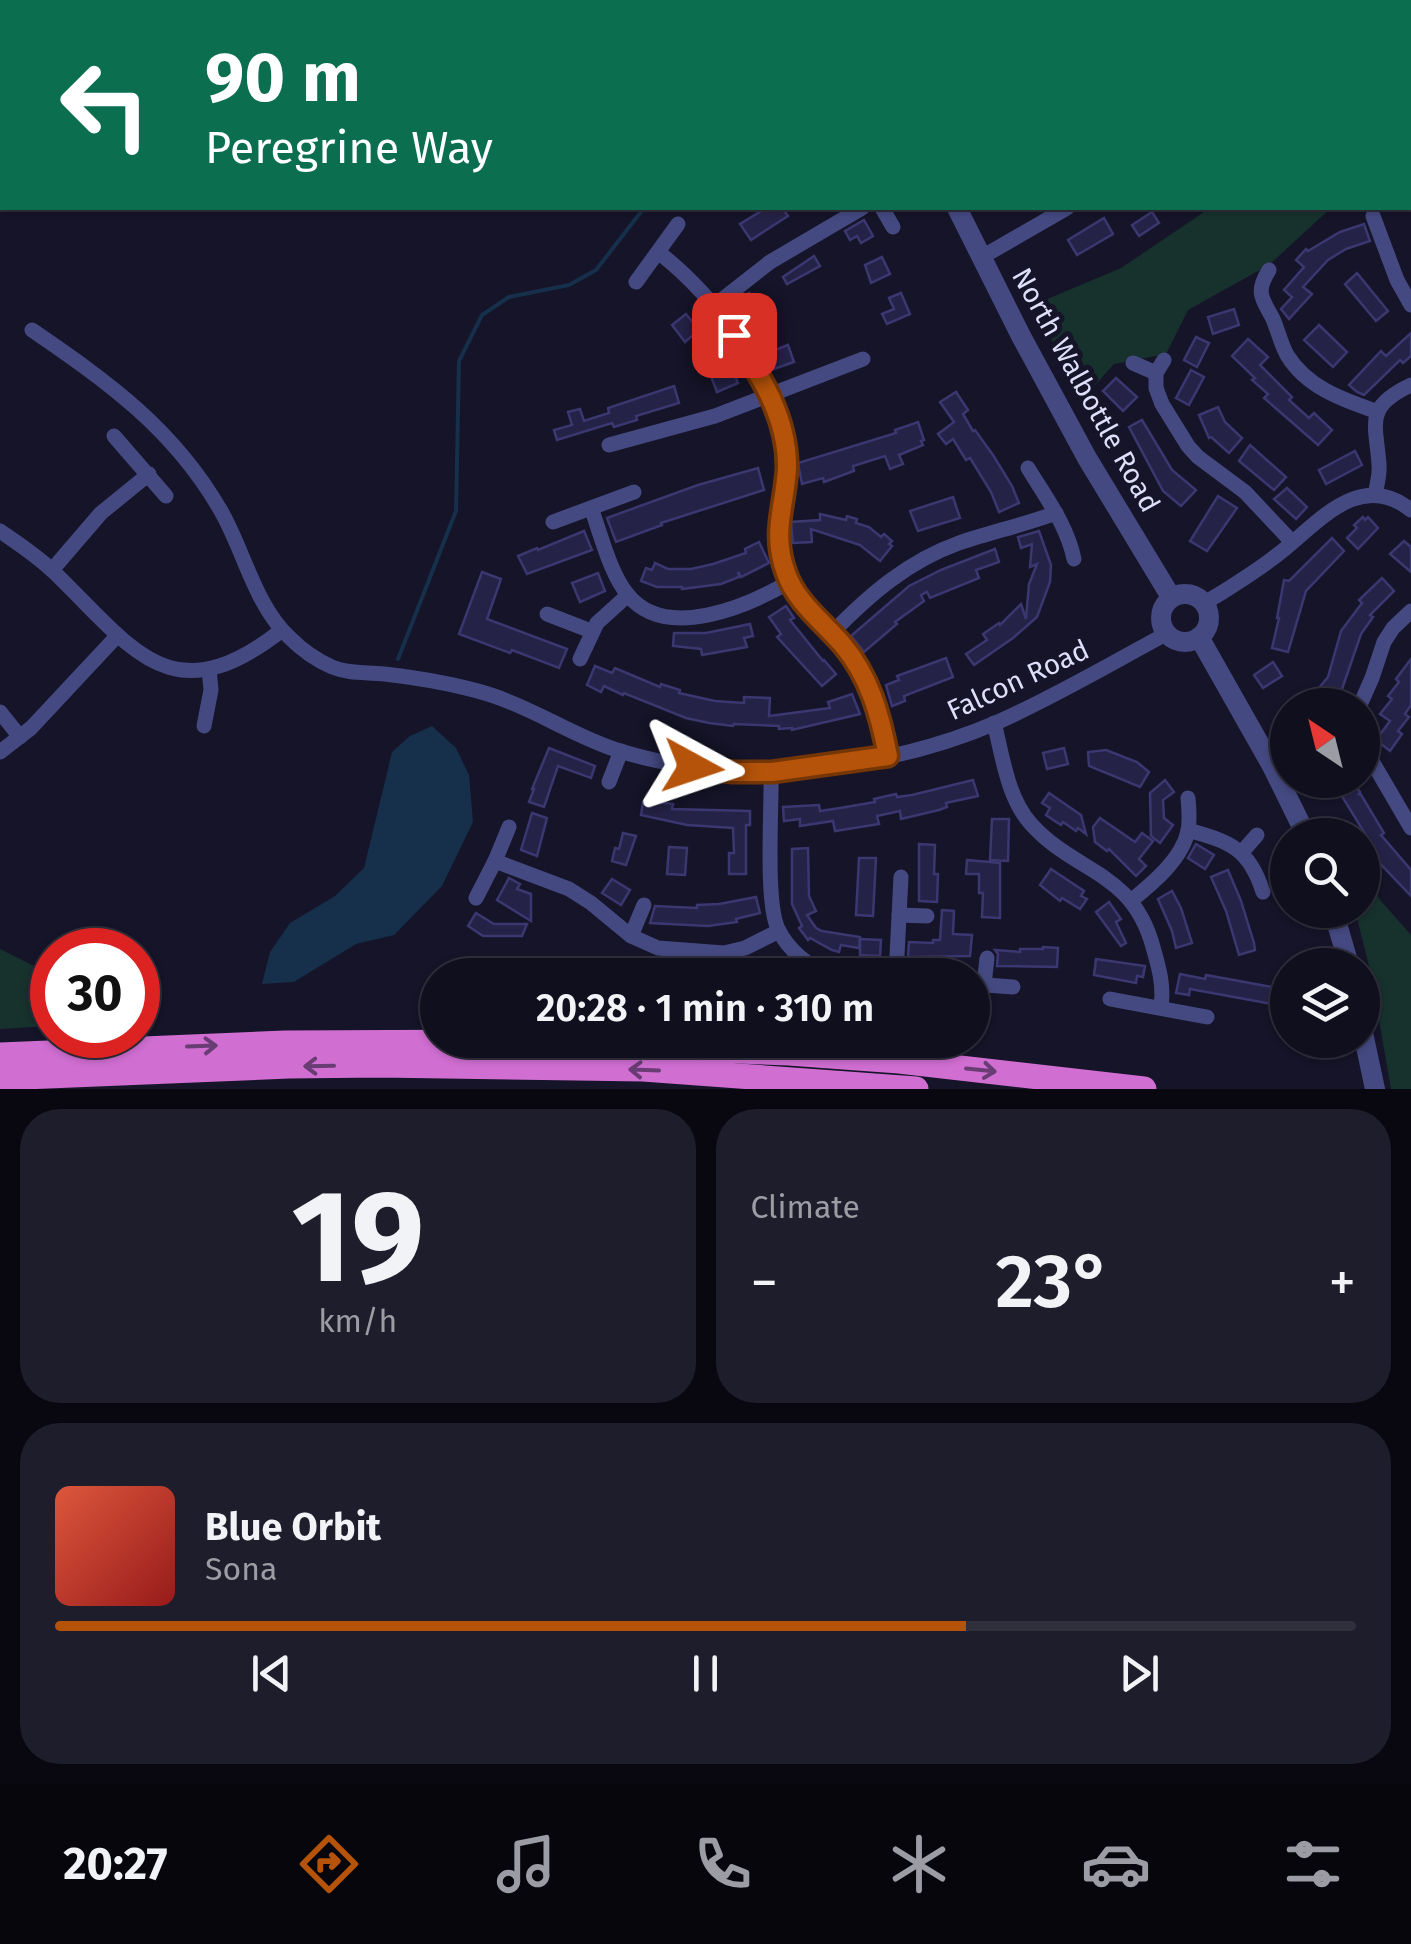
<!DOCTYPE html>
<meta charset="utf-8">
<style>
:root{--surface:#100f1e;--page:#1e1d2b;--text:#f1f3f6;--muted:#9c9ca4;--line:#302f3c;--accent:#b45309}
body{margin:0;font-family:"Fira Sans",sans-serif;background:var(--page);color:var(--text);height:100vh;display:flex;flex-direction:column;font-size:38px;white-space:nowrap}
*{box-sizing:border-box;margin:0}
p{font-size:32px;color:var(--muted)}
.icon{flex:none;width:55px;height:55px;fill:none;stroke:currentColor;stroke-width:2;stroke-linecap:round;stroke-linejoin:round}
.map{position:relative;height:1089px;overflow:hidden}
.details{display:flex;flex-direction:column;gap:20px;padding:20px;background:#090810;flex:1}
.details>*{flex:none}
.top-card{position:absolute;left:0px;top:0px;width:1412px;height:210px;box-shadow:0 2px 8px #0004,0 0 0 2px var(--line);background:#0b6e4f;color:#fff;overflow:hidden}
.needle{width:65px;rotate:325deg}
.tools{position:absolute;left:1270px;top:688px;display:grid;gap:20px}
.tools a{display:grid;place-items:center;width:110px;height:110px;border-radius:50%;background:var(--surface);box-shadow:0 2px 8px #0004,0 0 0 2px var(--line);font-size:50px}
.speed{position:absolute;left:30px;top:928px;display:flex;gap:20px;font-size:50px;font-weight:700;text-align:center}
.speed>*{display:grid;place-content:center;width:130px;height:130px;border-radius:50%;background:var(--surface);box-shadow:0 2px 8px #0004,0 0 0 2px var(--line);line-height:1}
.speed .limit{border:15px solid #d22;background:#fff;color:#111}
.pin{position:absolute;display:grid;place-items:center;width:85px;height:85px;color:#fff;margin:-42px;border-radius:20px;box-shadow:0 5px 15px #0006}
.me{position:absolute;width:110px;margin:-55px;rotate:95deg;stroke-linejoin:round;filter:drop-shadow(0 0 8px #0008)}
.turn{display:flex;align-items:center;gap:35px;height:210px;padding:0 40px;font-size:45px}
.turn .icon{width:130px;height:130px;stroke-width:2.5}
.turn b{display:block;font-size:70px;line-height:85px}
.big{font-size:75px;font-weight:600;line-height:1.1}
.details .card{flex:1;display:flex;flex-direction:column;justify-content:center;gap:15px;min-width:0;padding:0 35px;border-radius:40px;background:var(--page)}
.details .dial{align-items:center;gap:0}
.dial b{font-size:130px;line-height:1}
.song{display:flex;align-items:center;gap:30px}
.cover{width:120px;height:120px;border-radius:15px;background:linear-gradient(135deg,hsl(10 70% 55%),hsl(0 70% 35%))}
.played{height:10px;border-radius:5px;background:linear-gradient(90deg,var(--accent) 70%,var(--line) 70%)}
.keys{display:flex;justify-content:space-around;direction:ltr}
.heat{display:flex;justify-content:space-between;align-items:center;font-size:55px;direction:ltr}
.details .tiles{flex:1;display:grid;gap:20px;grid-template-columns:1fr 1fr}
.card:last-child{grid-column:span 2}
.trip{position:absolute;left:420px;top:958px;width:570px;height:100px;border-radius:50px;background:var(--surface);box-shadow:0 2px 8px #0004,0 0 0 2px var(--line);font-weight:600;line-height:100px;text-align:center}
.tab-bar{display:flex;height:160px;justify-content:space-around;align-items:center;background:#06060c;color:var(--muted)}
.tab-bar .icon{width:70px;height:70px}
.tab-bar .active{color:var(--accent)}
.tab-bar b{font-size:45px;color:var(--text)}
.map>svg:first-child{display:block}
</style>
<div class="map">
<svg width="1411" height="1089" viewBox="0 0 1411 1089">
<rect width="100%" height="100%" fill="#151428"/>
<g fill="#17312d">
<polygon points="1210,208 1331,208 1269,265 1188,310 1166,354 1114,364 1083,399 1033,305 1121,268"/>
<polygon points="1363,873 1381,901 1411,935 1411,1089 1391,1089 1371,974 1355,910 1362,910"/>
<polygon points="0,949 52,975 52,1026 0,1029"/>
</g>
<polygon fill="#162f4a" points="432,726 456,748 469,775 473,822 442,886 394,935 356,944 294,982 262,984 270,952 290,923 335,896 364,868 392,752 410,736"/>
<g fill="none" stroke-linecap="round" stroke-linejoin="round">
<polyline stroke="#162f4a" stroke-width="4" points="398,659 456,511 459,361 482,315 509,297 569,285 596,270 644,208"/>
</g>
<g fill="#252247" stroke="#3b3770" stroke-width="2.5">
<polygon points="766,208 782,208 788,216 751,240 740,224"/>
<polygon points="1152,212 1159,223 1139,236 1132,225"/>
<polygon points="1104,218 1113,234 1077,255 1068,240"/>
<polygon points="864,220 873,236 861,243 857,236 850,240 845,231"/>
<polygon points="1364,224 1370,241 1346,249 1328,260 1303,287 1312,294 1289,319 1281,309 1292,297 1284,290 1304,267 1296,260 1306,249 1308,251 1340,232"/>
<polygon points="814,256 820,266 787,284 783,277"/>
<polygon points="882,257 890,274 871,283 865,265"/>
<polygon points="1357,273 1388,311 1376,321 1345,284"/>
<polygon points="749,293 761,309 746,320 734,304"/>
<polygon points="901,293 910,314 887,324 882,314 894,309 889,298"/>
<polygon points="1234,309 1239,325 1213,334 1208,317"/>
<polygon points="686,314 699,330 685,342 672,325"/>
<polygon points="1319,325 1347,352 1333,367 1304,340"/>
<polygon points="1411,333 1411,356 1403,363 1400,360 1364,395 1357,392 1349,385 1381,351 1386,356"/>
<polygon points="1196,337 1209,343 1197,367 1184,360"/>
<polygon points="1248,339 1268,357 1260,365 1292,397 1289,400 1309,418 1314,413 1332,430 1318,445 1264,398 1268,394 1252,380 1255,378 1232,356"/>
<polygon points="788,345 794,362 771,370 762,355"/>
<polygon points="731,366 738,383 717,392 710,374"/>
<polygon points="1191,370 1204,377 1189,405 1176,398"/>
<polygon points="1116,378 1137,397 1123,411 1103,391"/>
<polygon points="674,386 679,403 636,416 637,420 614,427 612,423 557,440 554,430 572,425 568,412 580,409 584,421 609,413 608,408"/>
<polygon points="956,392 968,410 963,414 973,431 975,430 993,455 1012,486 1019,503 999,512 991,492 970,458 966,460 953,439 946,444 938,434 954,422 940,402"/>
<polygon points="1218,407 1225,422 1242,438 1229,453 1211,437 1209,438 1199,415"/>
<polygon points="1142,420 1172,470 1196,490 1181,506 1163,491 1129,427"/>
<polygon points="918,422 924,440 921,441 923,445 899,455 903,464 890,469 885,456 853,466 854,471 824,482 823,478 802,484 798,463 896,433 895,430"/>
<polygon points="1250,445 1286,477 1274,490 1239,461"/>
<polygon points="1355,451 1362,465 1326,484 1319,470"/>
<polygon points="758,468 764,490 661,523 662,525 616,542 607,518 698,485"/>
<polygon points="1287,488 1307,507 1296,519 1274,499"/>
<polygon points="1218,496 1237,508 1207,551 1190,541"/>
<polygon points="953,497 960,518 918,531 910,511"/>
<polygon points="820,514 846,520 847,516 857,519 856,523 869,527 881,537 884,534 892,541 889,544 892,546 880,561 860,545 811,529 812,542 793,543 791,522 820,520"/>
<polygon points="1363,517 1365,520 1368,517 1378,528 1358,549 1347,538 1357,528 1354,525"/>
<polygon points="584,531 592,550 527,574 518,556 537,548 538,550"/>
<polygon points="1039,531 1051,565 1050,582 1037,617 1013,638 974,665 966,654 987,640 983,634 999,623 1000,625 1021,604 1026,619 1029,584 1037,564 1030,567 1032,544 1021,548 1018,537"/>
<polygon points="1332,538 1344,551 1306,591 1288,652 1272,648 1279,618 1277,618 1284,580 1289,581"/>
<polygon points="1404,541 1411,547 1411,572 1390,554"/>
<polygon points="759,542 769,563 741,577 738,572 739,577 721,584 682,589 682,587 657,587 641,581 646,568 652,570 655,563 668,569 691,569 713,564 746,553 745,549"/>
<polygon points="995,549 999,562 976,570 979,578 930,598 927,592 921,595 924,601 895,622 897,624 864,652 851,636 909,586 941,570"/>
<polygon points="482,572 501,579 487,619 567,649 559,668 512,650 510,653 459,634"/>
<polygon points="598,573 605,591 580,602 572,583"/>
<polygon points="1382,578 1394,591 1370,615 1373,617 1361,634 1341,692 1330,705 1315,705 1309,700 1328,677 1341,631 1362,603 1359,600"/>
<polygon points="786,606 794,618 790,620 823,661 824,660 836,674 822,686 777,637 781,634 769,617"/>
<polygon points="750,624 753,636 744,638 747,647 702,655 701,649 673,646 674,633 706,633"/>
<polygon points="946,658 953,677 904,696 905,701 892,706 886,685 899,680 897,676"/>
<polygon points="1411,659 1411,705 1405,714 1409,717 1398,731 1402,734 1390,751 1376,740 1390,721 1380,714 1392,699 1388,696 1399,682 1396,679"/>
<polygon points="1273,662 1282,676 1263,688 1254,675"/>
<polygon points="595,666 612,673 615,668 660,687 661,684 680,690 679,693 715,701 744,703 744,697 770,698 769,716 830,708 828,702 852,694 860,714 792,730 792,728 779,729 779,726 734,724 733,726 709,723 686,718 624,693 623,695 604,686 601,692 587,685"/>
<polygon points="549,748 595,766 591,778 558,766 544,807 529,802 534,789 532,789"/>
<polygon points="1064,748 1068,764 1047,769 1043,753"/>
<polygon points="1106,750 1137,762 1149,772 1140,787 1089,766 1088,752"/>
<polygon points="973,780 978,796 946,803 947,807 939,810 901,819 900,811 877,816 879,824 835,831 833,821 800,826 800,819 784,821 783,807 819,805 820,811 840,808 875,802 874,799 896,794 897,797 912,795"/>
<polygon points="1165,780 1174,792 1163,800 1164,818 1173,825 1160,843 1151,836 1150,793"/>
<polygon points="1332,780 1352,780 1360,792 1358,795 1360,793 1384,833 1381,835 1411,870 1411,896 1371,854 1375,850"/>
<polygon points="1049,793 1081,815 1086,834 1078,828 1076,831 1063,822 1061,825 1046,815 1050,808 1042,803"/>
<polygon points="651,801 673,804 672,809 750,811 750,825 746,825 746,874 729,874 729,853 734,853 733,828 687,825 641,815 643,802"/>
<polygon points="532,813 547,818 537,856 521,850"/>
<polygon points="1100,818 1135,842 1142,833 1153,841 1139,859 1146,866 1136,876 1109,849 1107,851 1095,842 1093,827"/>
<polygon points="992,819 1009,819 1008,861 990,860"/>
<polygon points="623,833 636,836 626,865 612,861 615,848 619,849"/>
<polygon points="919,844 935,845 934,874 938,874 937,902 919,901"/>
<polygon points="1196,844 1214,855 1205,869 1188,858"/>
<polygon points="669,847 687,848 685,875 667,874"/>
<polygon points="808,848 809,896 816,911 807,915 816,928 822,931 860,937 859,948 841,945 839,952 832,950 810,938 808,940 799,928 802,926 792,904 792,849"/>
<polygon points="859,858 876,858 873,916 856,915"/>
<polygon points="967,860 1000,863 1000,918 982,917 983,893 979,893 979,874 966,874"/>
<polygon points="1051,869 1084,891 1081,896 1087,899 1080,909 1062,898 1060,901 1040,885"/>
<polygon points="1228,870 1241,901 1254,943 1255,950 1239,955 1226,911 1211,877"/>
<polygon points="509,878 520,884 517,889 531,894 531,921 497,900"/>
<polygon points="612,879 630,890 621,905 602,893"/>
<polygon points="1172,891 1181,908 1192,943 1176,948 1172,931 1158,899"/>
<polygon points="756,897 760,913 736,919 737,922 708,926 650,923 655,906 697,908 697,905 719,904"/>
<polygon points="1109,902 1121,919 1116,922 1126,943 1121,946 1096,912"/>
<polygon points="942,910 954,911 953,934 972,935 970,956 908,957 909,942 933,943 933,940 940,940"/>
<polygon points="476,913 494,924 527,924 522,936 483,936 468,926"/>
<polygon points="860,939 881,940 880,956 860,955"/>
<polygon points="1043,947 1058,948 1057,967 997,966 998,954 995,950 1020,952 1020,949 1043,949"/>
<polygon points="1096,959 1145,966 1143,977 1137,976 1136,983 1094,975"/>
<polygon points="1180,974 1205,979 1206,975 1288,990 1288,1007 1190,989 1189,995 1176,993"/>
</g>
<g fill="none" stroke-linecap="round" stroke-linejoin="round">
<g stroke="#444981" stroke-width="15">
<polyline points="665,0 667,2"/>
<polyline points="1315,0 1316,2"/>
<polyline points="790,2 790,0"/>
<polyline points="882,208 893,227"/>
<polyline points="1373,216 1397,280 1411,305"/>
<path d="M658,252C716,296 790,392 787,468C785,509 769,540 789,581C801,606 825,624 843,645C871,677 880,715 888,756"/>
<polyline points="982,257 1067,208"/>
<path d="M1269,270C1255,293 1262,298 1273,319C1278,331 1281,344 1287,355C1307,388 1344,400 1378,412"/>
<polyline points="636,282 678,224"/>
<polyline points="714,306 770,262 862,208"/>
<path d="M32,330C108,382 174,429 221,511C244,551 255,605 289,637C301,649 316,660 332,667C349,674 366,672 384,674C419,678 455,684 488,694C534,708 574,737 620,751C738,788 886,770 998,722C1056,696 1110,664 1166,634"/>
<polyline points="1164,360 1156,373 1156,388 1162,404 1188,446 1198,457 1245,492 1292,542"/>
<polyline points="1133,363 1156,373"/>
<polyline points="114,436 166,496"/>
<polyline points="609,445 715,416 863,359"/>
<path d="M1028,468C1046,498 1067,525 1074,559"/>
<path d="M1375,495C1377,485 1380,474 1379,464C1376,423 1364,407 1411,385"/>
<path d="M591,508C601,534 610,574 628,595C666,642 748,606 789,582"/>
<polyline points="553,522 634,492"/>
<path d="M0,531C19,544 39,557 56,574C134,650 172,716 282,630"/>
<polyline points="52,570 101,513 149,474"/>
<path d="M1205,603C1229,588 1254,573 1277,555C1316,526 1358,468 1411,510"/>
<polyline points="547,614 591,631"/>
<path d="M832,633C869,595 908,561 959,543C991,532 1024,525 1056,513"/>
<polyline points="580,659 597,623 628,595"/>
<polyline points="1360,705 1372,678 1384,642 1393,628 1411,611"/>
<polyline points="0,712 20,737"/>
<path d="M994,723C1003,757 1007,797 1031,824C1076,874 1132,870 1153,947C1159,968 1164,985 1161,1007"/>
<polyline points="204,726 211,690 209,669"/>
<polyline points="1362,744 1411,828"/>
<polyline points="0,752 31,728 117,636"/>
<path d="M771,772C772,807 765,902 778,929C788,950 809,967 831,975"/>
<polyline points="609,782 621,751"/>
<path d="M1188,830C1230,842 1249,848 1263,892"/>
<polyline points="1242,852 1257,835"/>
<polyline points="495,861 569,889 591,903 631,936 658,948 724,953 745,948 779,931"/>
<polyline points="476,898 495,861 509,827"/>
<path d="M1132,900C1153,883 1182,859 1188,831C1190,820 1189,808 1188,798"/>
<polyline points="899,915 927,916"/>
<polyline points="631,936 644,905"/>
<polyline points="896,975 901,877"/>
<polyline points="972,984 1013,987"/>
<polyline points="984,985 987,958"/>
<polyline points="1110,999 1207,1017"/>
</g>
<g stroke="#444981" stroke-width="20">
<polyline points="853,0 855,2"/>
<polyline points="957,208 1021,336 1087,458 1171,597"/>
<circle cx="1185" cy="618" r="24"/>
<polyline points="1199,637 1272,766 1306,835"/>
<polyline points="1333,910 1349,965"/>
<polyline points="1362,1028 1375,1089"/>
</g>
<g stroke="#d06ed2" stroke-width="25">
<polyline points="0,1055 285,1043 497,1042 789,1053 899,1061 1144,1089"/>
<polyline points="0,1078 289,1066 380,1065 643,1069 916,1089"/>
</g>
</g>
<defs><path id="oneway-shaft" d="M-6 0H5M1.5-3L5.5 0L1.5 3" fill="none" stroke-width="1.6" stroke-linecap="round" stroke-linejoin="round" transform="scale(2.5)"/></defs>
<g stroke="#693c74">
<use href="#oneway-shaft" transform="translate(202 1046) rotate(-2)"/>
<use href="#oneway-shaft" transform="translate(319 1066) rotate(179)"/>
<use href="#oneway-shaft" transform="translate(644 1070) rotate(-178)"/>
<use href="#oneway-shaft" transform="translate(981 1070) rotate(6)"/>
</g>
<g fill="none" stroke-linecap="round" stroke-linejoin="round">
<defs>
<path id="route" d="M693,767L733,772H772L888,756C880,715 870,677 842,644C823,622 796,602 786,573C771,532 785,507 787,468C788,418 760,375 734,335"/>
</defs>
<use href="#route" stroke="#753606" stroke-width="25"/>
<use href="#route" stroke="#b45309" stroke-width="18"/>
</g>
<g text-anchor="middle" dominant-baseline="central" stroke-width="10" stroke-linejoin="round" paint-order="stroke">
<g font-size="28" fill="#dfdffb" stroke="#151428">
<text transform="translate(1086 390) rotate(61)">North Walbottle Road</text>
<text transform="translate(1018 680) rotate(-25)">Falcon Road</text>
</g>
</g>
</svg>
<div class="tools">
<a><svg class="needle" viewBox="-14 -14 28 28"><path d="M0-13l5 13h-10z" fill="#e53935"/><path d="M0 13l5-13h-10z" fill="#9c9ca4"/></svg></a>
<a><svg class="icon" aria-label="search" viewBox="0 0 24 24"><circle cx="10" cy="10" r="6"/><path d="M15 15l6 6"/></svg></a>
<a><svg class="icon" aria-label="layers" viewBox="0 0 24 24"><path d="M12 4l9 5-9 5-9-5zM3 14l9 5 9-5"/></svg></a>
</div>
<div class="speed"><div class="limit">30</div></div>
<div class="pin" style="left:734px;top:335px;background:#d93025"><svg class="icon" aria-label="arrive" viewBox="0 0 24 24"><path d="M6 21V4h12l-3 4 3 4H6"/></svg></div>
<svg class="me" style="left:693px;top:767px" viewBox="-20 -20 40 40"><path d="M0-17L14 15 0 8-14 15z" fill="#b45309" stroke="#fff" stroke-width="4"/></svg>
<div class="trip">20:28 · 1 min · 310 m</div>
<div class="top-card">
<div class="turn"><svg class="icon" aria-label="left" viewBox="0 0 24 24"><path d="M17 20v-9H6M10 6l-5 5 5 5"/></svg><div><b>90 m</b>Peregrine Way</div></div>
</div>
</div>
<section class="details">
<div class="tiles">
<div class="card dial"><b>19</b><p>km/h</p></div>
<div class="card"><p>Climate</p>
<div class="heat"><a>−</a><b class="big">23°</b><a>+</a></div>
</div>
<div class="card">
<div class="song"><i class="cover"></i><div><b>Blue Orbit</b><p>Sona</p></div></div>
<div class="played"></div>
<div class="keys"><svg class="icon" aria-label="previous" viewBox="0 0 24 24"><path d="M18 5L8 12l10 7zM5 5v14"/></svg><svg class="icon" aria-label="pause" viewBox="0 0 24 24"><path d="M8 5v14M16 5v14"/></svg><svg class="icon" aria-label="next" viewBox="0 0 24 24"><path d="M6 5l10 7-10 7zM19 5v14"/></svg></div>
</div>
</div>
</section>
<nav class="tab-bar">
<b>20:27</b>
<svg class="icon active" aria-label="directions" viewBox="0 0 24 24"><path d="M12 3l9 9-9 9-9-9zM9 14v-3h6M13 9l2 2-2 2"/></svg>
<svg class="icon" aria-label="music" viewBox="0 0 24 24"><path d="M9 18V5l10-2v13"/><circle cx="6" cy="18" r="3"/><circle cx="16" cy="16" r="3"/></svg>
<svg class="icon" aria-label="phone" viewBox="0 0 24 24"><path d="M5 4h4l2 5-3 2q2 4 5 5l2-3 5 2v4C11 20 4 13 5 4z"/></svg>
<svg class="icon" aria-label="climate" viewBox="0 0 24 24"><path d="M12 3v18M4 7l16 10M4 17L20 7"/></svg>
<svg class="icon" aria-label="car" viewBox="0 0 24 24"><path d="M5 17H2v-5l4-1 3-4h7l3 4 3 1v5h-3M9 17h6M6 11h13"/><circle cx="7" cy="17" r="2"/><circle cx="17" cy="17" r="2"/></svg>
<svg class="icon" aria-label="filters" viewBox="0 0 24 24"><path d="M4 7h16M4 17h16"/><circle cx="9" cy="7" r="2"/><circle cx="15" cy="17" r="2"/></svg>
</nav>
